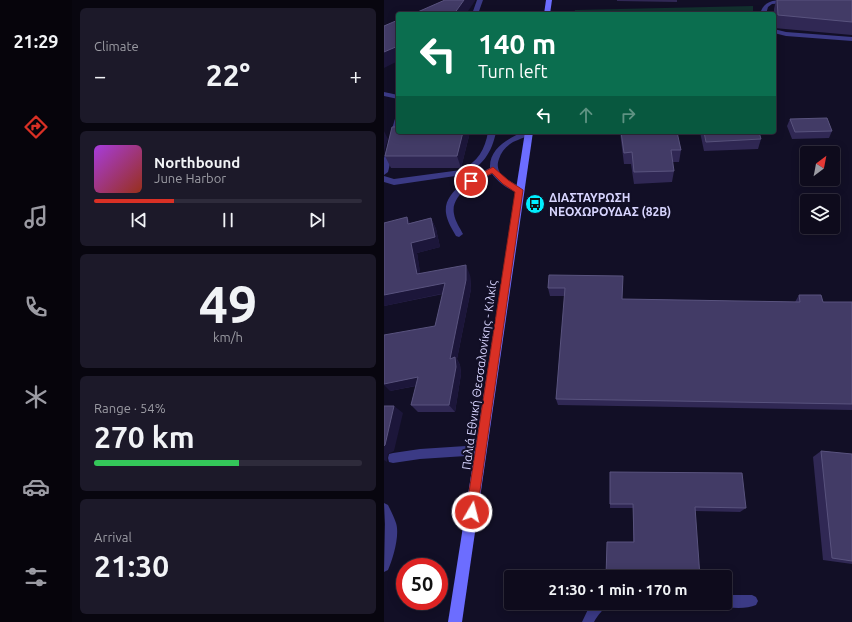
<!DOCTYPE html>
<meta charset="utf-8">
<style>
:root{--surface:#0e0b1c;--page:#1c1929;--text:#f1f3f6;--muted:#9b9ba3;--line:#2e2b3b;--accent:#d93025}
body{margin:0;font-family:Ubuntu,sans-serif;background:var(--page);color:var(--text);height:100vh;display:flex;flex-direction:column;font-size:15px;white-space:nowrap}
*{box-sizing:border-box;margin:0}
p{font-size:13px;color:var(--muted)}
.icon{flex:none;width:22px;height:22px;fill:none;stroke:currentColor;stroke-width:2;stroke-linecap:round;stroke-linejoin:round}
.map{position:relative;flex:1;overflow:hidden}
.panel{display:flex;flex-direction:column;gap:8px;padding:8px;background:#08060f;width:312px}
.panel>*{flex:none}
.hud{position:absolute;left:12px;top:12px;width:380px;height:122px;border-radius:4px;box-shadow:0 2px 10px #0003,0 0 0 1px var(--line);background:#0b6e4f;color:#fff;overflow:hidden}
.needle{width:26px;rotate:32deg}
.buttons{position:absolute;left:416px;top:146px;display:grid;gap:8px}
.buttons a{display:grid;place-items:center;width:40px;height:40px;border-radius:4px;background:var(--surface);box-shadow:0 2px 10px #0003,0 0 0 1px var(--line);font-size:20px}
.speed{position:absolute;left:12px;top:558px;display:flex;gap:8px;font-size:20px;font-weight:700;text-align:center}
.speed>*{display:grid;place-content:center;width:52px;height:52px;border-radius:50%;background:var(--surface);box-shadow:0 2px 10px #0003,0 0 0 1px var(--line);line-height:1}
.speed .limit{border:6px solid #d22;background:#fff;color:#111}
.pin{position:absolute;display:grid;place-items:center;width:34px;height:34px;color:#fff;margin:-17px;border:2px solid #fff;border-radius:50%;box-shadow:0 1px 4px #0007}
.me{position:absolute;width:44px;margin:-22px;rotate:8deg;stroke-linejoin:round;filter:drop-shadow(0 0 3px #0008)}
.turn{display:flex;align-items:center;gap:14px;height:84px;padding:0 16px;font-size:18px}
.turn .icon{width:52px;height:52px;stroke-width:2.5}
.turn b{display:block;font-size:28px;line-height:34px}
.lanes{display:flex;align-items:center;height:38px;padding:0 16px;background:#0003;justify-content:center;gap:20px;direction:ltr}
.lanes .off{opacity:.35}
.big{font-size:30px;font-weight:600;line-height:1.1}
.panel .widget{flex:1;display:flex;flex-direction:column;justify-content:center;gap:6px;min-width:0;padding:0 14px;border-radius:6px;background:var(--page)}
.panel .dial{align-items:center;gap:0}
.dial b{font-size:52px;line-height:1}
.song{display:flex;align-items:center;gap:12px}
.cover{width:48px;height:48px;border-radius:6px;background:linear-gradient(135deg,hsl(280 70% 55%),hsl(10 70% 35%))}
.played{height:4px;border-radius:2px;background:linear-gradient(90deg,var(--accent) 30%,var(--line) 30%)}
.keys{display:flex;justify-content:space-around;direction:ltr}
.heat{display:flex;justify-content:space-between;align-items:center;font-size:22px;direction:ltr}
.charge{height:6px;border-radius:3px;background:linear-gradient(90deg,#34c759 54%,var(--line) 0)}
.trip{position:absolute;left:120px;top:570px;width:228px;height:40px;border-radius:4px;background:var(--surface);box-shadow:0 2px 10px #0003,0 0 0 1px var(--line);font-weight:600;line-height:40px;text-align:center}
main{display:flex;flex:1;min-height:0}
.dock{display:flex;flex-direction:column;width:72px;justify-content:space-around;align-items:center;background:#06040b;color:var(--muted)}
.dock .icon{width:28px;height:28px}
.dock .current{color:var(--accent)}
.dock b{font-size:18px;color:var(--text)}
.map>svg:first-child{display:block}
</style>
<main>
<nav class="dock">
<b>21:29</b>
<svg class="icon current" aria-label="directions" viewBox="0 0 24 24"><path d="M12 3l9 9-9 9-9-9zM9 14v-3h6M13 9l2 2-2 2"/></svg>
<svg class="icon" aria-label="music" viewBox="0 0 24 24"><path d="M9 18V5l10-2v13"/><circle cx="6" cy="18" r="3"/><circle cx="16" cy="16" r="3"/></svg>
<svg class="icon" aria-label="phone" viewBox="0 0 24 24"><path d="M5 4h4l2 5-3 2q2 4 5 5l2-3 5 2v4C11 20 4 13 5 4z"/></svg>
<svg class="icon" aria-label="climate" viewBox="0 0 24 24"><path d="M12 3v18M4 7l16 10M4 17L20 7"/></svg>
<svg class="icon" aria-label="car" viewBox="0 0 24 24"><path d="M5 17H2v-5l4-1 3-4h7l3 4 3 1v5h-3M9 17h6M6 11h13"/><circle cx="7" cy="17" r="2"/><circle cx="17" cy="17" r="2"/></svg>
<svg class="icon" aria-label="filters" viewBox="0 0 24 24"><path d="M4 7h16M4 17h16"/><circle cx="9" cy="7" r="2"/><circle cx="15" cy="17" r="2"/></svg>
</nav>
<section class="panel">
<div class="widget"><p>Climate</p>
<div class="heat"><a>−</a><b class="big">22°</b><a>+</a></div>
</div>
<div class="widget">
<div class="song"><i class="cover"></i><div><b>Northbound</b><p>June Harbor</p></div></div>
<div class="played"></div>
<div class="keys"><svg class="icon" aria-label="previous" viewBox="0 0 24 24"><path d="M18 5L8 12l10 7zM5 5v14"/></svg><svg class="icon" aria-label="pause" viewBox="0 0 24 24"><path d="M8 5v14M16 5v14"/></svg><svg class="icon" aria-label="next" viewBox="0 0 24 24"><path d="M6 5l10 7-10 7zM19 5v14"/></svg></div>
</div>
<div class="widget dial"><b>49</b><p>km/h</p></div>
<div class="widget"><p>Range · 54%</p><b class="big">270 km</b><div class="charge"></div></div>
<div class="widget"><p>Arrival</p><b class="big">21:30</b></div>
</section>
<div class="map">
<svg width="468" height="622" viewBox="0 0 468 622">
<rect width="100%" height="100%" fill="#120f26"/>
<polygon fill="#12302e" points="369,6 369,14 190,14 191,10"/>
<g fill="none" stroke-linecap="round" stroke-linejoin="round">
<g fill="#3b3a85" fill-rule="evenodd">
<polygon points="93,0 99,0 94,14 88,14"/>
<path d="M405,0V2L403,3L388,4L384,7L382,14H376C380,0 390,0 405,0Z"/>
<polygon points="390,29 402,32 468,37 468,41 402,36 390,33"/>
<polygon points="0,92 14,95 14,99 0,96"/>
<polygon points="12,115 14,115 14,131 4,172 0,175 0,158"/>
<path d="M104,132H112C108,152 98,168 78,175L10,185L0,182V176L10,179L77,170C94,162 101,149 104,132Z"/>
<path d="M139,132H149C144,137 135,139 129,142C122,146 117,152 115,159C109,175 126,181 138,188V192C128,194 113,181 108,174C93,181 66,194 70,214C71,221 76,228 79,234L75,237L72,236C68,229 63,221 62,213C59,191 89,176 106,168C105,149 123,139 139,132Z"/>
<polygon points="97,445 101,446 102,450 101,454 97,455 36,459 9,463 5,462 4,458 5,454 9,453 36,449"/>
<path d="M0,503L4,505C7,511 10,517 12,523C16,535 9,559 4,570L0,572L1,524Z"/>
<path d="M341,595H368L372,597L374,601L372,605C363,609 346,609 337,605L336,603H341Z"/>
<path d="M207,603H223C220,610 214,614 210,622H198Z"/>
</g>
<g fill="#6c6dff" fill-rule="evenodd">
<polygon points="162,0 168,0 166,14 160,14"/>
<polygon points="141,132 149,132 78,622 64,622"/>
</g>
</g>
<g fill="#302854">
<polygon points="233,0 293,0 293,2 233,1"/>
<polygon points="392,0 468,0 468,35 390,28 390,9"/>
<polygon points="406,119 448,131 445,138 408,139 403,126"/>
<polygon points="12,127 14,132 86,132 77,168 7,168 1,156"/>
<polygon points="236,132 297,150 295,162 288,162 290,171 288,182 250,184 247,164 240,164"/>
<polygon points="316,132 375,132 377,139 374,149 320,151"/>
<polygon points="23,217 26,223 47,218 52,229 56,247 33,253 36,273 86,275 87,289 73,359 76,365 77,374 71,412 34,412 27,405 32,386 6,391 51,326 59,294 0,306"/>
<polygon points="165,275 238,299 411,302 415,295 439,302 468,302 468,410 174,405 172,399 181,296 166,296 164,288"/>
<polygon points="437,451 468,454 468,564 439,560 429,457"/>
<polygon points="226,472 362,508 356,512 311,511 249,542 249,508 226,508"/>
</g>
<g fill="#1c163a">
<polygon points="80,0 91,0 91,1 82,14 70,14"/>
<polygon points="14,46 14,61 0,68 0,52"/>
<polygon points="0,131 4,139 0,152"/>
<polygon points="79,132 86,132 77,168 73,156"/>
<polygon points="23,217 29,228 24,224"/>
<polygon points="47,218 52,229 56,247 33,253 38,283 33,274 27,243"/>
<polygon points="82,265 86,275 87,289 73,359 76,365 77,374 71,412 65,405 66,359"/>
<polygon points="61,283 66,292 0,306 0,295"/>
<polygon points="34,377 40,384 6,391 0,385 0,384"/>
<polygon points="10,406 19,413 10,451 4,454 3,462 0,460 0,446"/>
</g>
<g fill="#423b66" stroke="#59537e">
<polygon points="61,0 80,0 70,14 29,14"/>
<polygon points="393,0 468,0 468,22 394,15"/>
<polygon points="14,20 14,46 0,52 0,26"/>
<polygon points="443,118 448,131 411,132 406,119"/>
<polygon points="14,122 14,132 79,132 73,156 1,156 8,127 12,127"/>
<polygon points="237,132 293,132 297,150 287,150 290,171 250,172 248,152 240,153"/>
<polygon points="320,132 375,132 377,139 322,142"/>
<polygon points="23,217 24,224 47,218 51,237 27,243 33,274 82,265 82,280 66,359 71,357 72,367 65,405 27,405 34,377 0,384 0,335 51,326 61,283 0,295 0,223"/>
<polygon points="165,275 239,276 238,299 416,302 415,295 437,295 439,302 468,302 468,404 172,399 181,288 164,288"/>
<polygon points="0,406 10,406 1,445 0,446"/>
<polygon points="437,451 468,454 468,561 448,558"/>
<polygon points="226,472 358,473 362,508 311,507 316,577 222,577 223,542 250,542 249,504 226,504"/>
</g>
<polygon fill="#d93025" stroke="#8d1f18" points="109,167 124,180 139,190 93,512 92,516 88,518 84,516 82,512 131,192 119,184 108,173 90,183 87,184 83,181"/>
<defs>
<symbol id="bus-disc" viewBox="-11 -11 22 22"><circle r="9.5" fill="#01eefe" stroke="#120f26"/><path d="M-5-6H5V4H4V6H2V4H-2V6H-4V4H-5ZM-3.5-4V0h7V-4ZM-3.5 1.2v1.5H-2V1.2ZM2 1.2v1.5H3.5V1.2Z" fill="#111"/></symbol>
</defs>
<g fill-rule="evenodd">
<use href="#bus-disc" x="140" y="193" width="22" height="22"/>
</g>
<g text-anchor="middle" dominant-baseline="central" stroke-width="4" stroke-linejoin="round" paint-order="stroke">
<g font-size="12" font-weight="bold" fill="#d8d5ff" stroke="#120f26" text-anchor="start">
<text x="165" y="197">ΔΙΑΣΤΑΥΡΩΣΗ<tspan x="165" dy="14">ΝΕΟΧΩΡΟΥΔΑΣ (82Β)</tspan></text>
</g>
<g font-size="12" fill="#d8d5ff" stroke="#120f26">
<text transform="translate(95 375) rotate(-82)">Παλιά Εθνική Θεσσαλονίκης - Κιλκίς</text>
</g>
</g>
</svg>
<div class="buttons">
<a><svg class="needle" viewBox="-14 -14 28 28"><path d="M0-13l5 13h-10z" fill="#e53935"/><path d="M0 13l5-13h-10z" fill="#9b9ba3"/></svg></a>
<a><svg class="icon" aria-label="layers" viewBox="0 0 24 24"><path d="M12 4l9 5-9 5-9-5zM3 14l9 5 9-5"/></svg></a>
</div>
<div class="speed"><div class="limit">50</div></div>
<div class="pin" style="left:87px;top:181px;background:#d93025"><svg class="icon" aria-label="arrive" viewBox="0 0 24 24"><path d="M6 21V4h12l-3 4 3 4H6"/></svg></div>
<svg class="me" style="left:88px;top:512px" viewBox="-20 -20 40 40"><circle r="17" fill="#d93025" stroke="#fff" stroke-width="3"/><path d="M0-11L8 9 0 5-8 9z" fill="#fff"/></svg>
<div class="trip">21:30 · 1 min · 170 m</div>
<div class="hud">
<div class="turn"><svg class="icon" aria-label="left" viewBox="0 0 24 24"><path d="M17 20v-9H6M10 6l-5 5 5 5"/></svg><div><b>140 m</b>Turn left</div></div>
<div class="lanes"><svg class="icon" aria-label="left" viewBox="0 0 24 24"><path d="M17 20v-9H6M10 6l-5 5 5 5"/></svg><svg class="icon off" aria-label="ahead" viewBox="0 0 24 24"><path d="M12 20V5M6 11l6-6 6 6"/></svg><svg class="icon off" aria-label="right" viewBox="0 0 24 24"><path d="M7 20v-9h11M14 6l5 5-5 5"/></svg></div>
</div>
</div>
</main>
